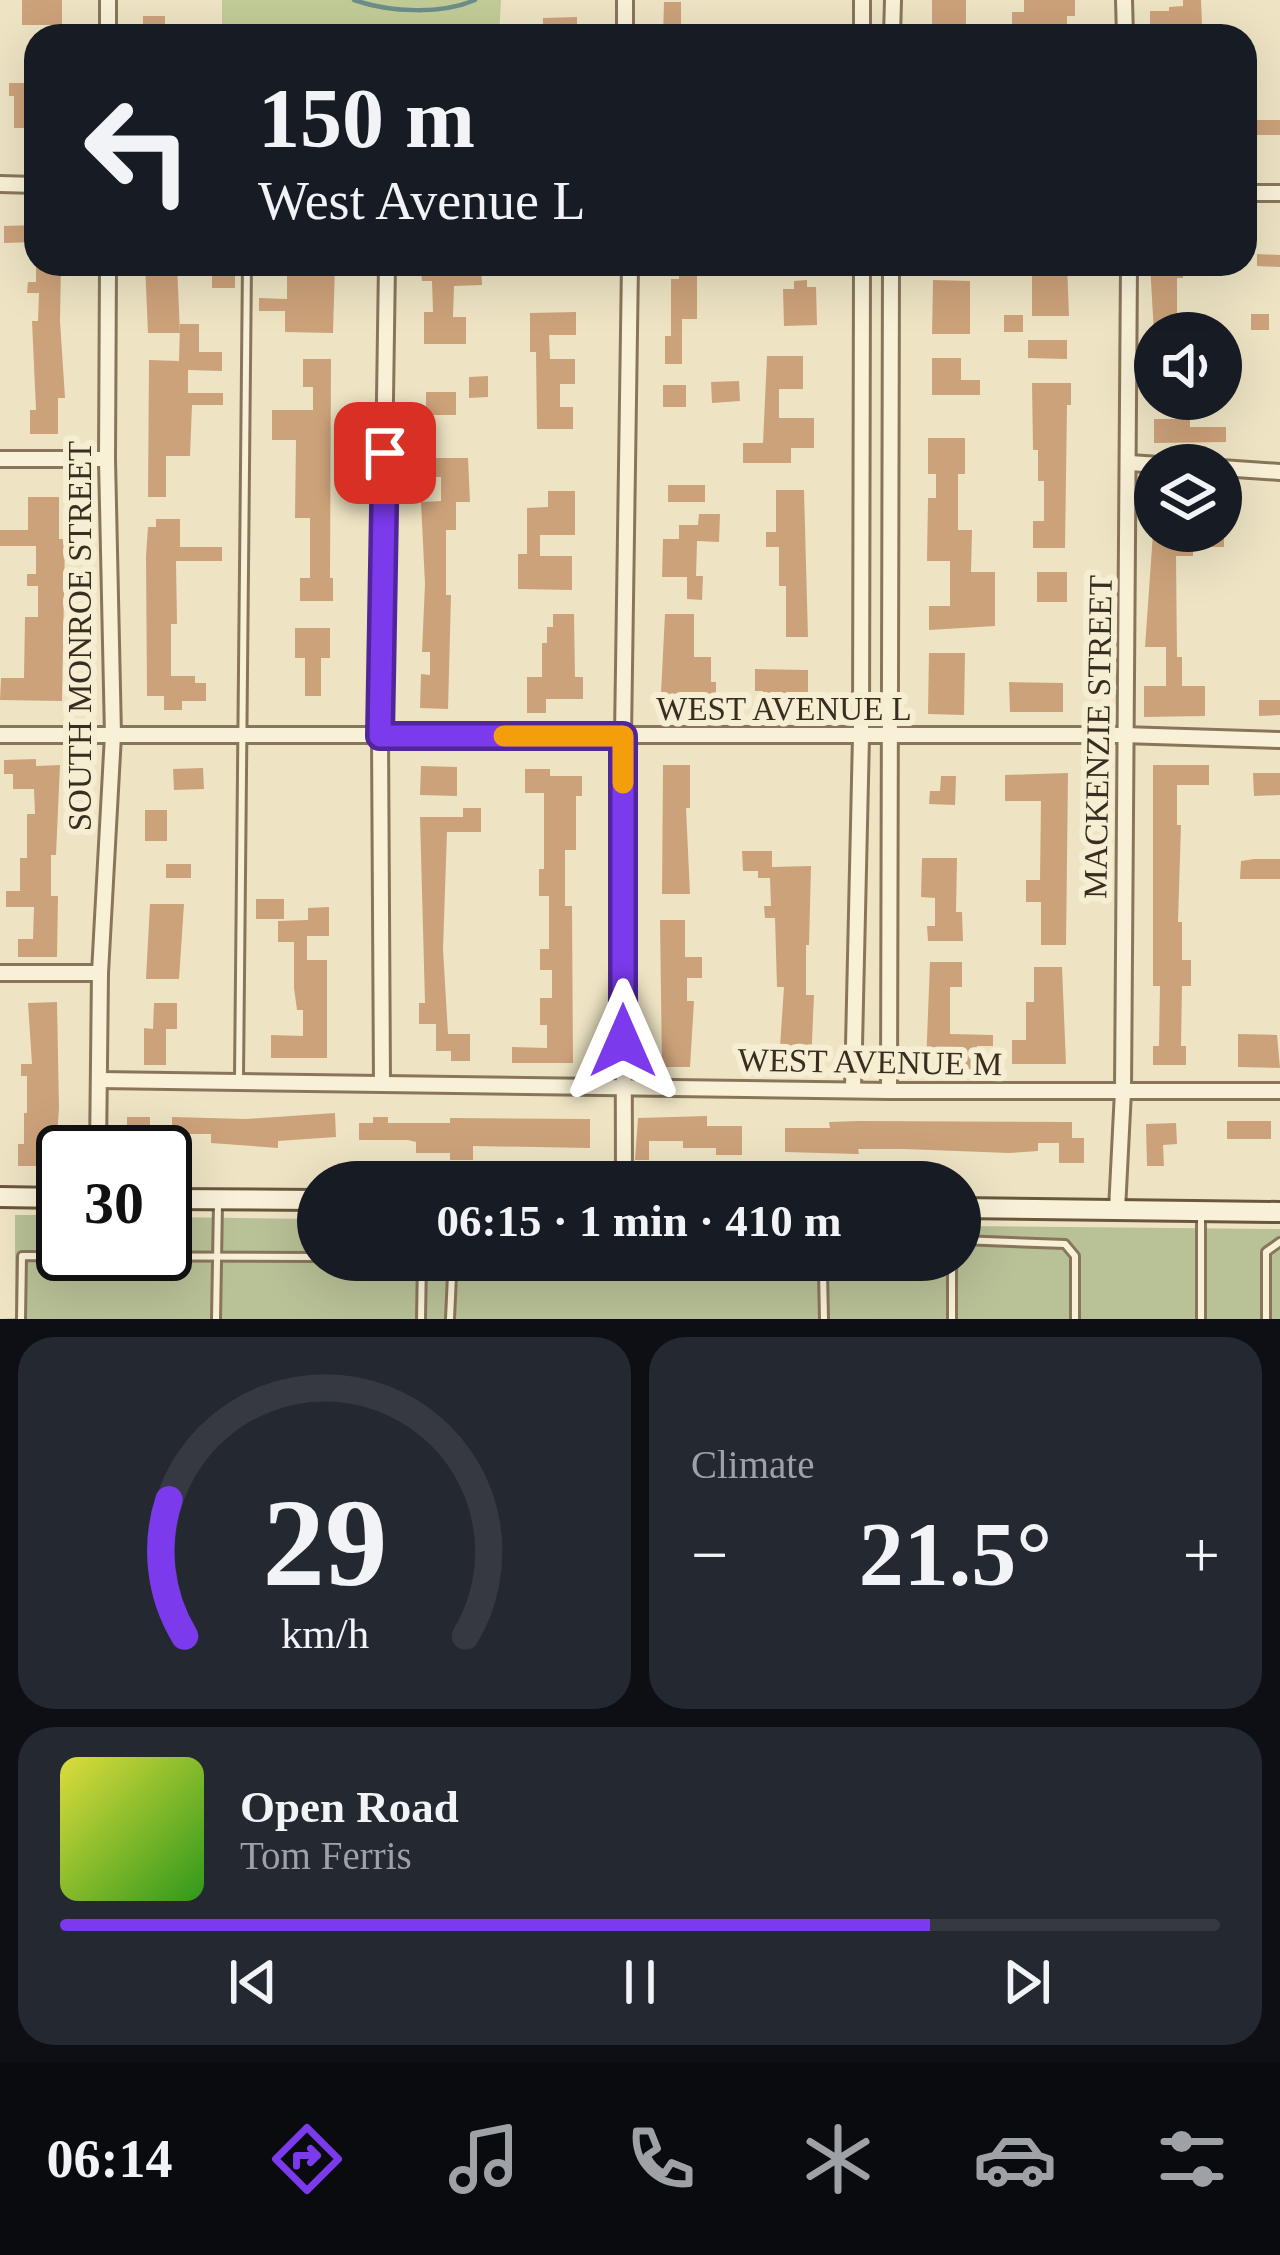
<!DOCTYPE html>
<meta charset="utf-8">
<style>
:root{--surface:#171b24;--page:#242831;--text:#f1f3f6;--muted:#9ea1a6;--line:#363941;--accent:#7c3aed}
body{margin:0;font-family:"Times New Roman",serif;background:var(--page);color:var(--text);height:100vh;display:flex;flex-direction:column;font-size:45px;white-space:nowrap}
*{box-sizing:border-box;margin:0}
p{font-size:39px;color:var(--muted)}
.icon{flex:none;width:66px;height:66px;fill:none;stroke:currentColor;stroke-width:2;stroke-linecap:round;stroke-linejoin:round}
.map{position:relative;height:1319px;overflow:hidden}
.details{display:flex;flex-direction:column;gap:18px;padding:18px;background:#0d0f14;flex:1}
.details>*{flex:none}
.top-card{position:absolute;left:24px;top:24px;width:1233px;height:252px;border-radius:36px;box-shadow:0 12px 48px #0002;background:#171b24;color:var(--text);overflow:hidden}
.fabs{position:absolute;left:1134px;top:312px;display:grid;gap:24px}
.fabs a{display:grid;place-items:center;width:108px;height:108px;border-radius:50%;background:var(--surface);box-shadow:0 12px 48px #0002;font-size:60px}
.speed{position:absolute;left:36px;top:1125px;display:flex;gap:24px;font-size:60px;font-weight:700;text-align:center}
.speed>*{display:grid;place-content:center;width:156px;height:156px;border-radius:50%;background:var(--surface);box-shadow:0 12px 48px #0002;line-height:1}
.speed .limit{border:6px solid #111;border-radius:18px;background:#fff;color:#111}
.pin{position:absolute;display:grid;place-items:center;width:102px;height:102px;color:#fff;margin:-51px;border-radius:24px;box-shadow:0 6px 18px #0006}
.me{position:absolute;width:132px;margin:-66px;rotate:0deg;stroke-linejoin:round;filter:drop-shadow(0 0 9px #0008)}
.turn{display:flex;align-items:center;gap:42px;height:252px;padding:0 36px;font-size:54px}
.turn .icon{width:156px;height:156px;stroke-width:2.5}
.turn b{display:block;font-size:84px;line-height:102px}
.big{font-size:90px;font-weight:700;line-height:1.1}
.details .card{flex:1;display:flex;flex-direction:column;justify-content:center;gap:18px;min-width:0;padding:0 42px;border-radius:36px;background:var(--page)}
.details .dial{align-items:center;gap:0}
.dial svg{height:312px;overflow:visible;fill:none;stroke:var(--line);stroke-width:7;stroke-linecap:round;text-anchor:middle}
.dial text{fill:var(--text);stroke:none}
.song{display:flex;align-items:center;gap:36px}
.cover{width:144px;height:144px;border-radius:18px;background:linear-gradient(135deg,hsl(60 70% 55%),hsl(110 70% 35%))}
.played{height:12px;border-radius:6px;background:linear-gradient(90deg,var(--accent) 75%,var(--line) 75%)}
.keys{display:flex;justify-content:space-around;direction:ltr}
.heat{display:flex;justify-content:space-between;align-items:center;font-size:66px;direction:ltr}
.details .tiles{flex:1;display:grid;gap:18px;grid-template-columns:1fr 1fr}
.card:last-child{grid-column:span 2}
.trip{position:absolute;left:297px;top:1161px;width:684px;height:120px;border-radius:60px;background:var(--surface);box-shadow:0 12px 48px #0002;font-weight:700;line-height:120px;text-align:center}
.tab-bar{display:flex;height:192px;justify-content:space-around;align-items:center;background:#090b0e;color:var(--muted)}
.tab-bar .icon{width:84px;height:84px}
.tab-bar .selected{color:var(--accent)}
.tab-bar b{font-size:54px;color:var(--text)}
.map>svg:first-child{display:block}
</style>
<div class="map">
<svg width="1280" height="1319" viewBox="0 0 1280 1319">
<rect width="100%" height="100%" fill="#eee4c4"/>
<polygon fill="#c2cc97" points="222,0 501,0 499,36 222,36"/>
<polygon fill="#b9c197" points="15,1215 63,1215 63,1254 165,1254 165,1217 318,1219 318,1260 960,1260 960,1226 1280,1229 1280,1319 0,1319 15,1318"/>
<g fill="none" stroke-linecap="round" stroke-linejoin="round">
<path stroke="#6c8f89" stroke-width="4.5" d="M354,0C389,12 441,15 475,0"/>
</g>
<g fill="#cca27a">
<rect x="22" y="0" width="40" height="25"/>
<rect x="932" y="0" width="34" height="32"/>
<polygon points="1024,0 1075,0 1075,16 1067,16 1067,36 1045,36 1045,29 1012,29 1012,12 1024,12"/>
<polygon points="1183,0 1201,0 1202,24 1150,29 1150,11 1169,11 1169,7 1183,6"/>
<polygon points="664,2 681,2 681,36 663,36"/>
<rect x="143" y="16" width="22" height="20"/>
<polygon points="577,17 577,36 543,36 543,18"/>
<polygon points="9,83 36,83 36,128 14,128 14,96 9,96"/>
<rect x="1245" y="120" width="35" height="15"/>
<polygon points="36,225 36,242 4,243 4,226"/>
<polygon points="1257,254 1280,255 1280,267 1257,266"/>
<polygon points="36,264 61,264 60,321 65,398 58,398 58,434 30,434 30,410 36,410 32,321 38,321 39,293 27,293 28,282 36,282"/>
<polygon points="145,264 177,264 180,333 148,333"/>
<rect x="212" y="264" width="23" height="24"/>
<polygon points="287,264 335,264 333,333 285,332 285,311 259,311 259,298 287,299"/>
<polygon points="464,264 481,264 482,285 454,286 453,317 466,317 466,344 424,344 424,312 433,312 432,281 422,281 421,271 464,269"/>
<polygon points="679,264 697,264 697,319 682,319 682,364 665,364 665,336 671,336 671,279 679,279"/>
<polygon points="1032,264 1067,264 1069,316 1032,316"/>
<polygon points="1150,264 1183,264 1183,278 1177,278 1177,316 1183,316 1183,333 1154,333"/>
<polygon points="807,280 807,287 816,287 817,325 784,326 783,289 794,289 794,281"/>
<polygon points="933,280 970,281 970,334 932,334"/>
<polygon points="576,312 576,335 549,335 550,359 575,359 575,384 560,384 560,407 573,407 573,429 537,429 536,352 530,352 530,313"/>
<rect x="1251" y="314" width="18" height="16"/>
<rect x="1004" y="315" width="19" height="17"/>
<polygon points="180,324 199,324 199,352 222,352 222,371 188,370 188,393 223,393 223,405 192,405 190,456 166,456 166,497 148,497 149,360 179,361"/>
<polygon points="1028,340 1067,340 1067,359 1028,358"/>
<polygon points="767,356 803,356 803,389 779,389 779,418 814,418 814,448 791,448 791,463 743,463 743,443 763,443"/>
<polygon points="932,358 961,358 961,380 980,380 980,395 932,395"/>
<polygon points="303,359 331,359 330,578 333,578 333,601 300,601 300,578 310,578 310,518 295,518 296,440 272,440 272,410 313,410 313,387 303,387"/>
<polygon points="488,376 488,397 469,398 469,377"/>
<polygon points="739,381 740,401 712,403 711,382"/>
<polygon points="1032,383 1071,383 1071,405 1067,405 1065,548 1033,548 1033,521 1044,521 1044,481 1038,481 1038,450 1033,450"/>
<rect x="663" y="385" width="23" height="22"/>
<rect x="426" y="392" width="30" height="23"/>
<polygon points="1154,419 1190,419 1190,427 1226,427 1226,442 1154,443"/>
<polygon points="928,438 965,438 965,474 958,474 958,530 972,530 971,572 995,572 995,626 929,630 929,606 950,606 950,561 927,561 928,498 936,498 936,474 928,474"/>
<polygon points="423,458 468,458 470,502 456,502 456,530 446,530 446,595 451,595 448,709 420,708 421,674 430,675 430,652 422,652 425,584 421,502 441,501 441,477 423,477"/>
<rect x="668" y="485" width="37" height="17"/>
<polygon points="776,490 804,490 808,637 786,637 786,586 779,586 779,547 766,547 766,532 776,532"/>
<polygon points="548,491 575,491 575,535 540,535 540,556 572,556 572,590 518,589 518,554 527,554 527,508 548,507"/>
<polygon points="28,497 59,497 59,539 65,539 62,701 0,700 1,678 24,678 25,617 38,617 38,586 27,586 27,574 36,574 36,546 0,546 0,530 28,530"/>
<polygon points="699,514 720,514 719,542 697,541 696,576 703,576 702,600 687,599 687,577 662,577 663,539 679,539 679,525 698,525"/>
<polygon points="156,519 180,519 180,547 222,547 222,561 176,561 177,624 171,624 171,676 195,676 195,683 206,683 206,701 182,701 182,710 164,710 164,696 147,696 146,556 148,527 156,527"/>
<polygon points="1224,531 1224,547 1193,547 1193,556 1176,556 1177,657 1182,657 1182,686 1205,686 1205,716 1144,717 1144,686 1166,686 1166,647 1145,647 1153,533"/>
<rect x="1037" y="572" width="30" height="30"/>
<polygon points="553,614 574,614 575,677 583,677 583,699 546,699 546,713 527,713 527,677 542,677 542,643 547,643 547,627 553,627"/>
<polygon points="665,614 694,614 694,657 711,657 711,682 716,682 716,714 660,713"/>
<polygon points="295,628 330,628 330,658 321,658 321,696 305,696 305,658 295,658"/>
<polygon points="929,653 965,653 964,715 928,714"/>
<polygon points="755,669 808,670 808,709 762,710 763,691 755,691"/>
<polygon points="1009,682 1063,683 1063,712 1010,712"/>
<polygon points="1259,700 1280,700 1280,715 1259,716"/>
<polygon points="36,759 36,766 60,765 56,855 51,855 51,896 58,896 57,957 18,957 18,939 33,939 34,907 6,907 6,891 20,891 20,858 27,858 27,814 35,814 34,789 13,789 13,774 4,774 4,760"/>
<polygon points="663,765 690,765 690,808 686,808 690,894 662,894"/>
<polygon points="1153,765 1209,765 1209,785 1177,785 1177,825 1181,825 1178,922 1182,922 1182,960 1191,960 1191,986 1182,986 1181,1046 1186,1046 1186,1065 1153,1065 1153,1046 1159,1046 1160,986 1153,986"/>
<polygon points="421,766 457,767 457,796 420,795"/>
<polygon points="203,768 204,789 174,790 173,769"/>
<polygon points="525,769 550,769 550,776 582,776 582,796 576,796 576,850 565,850 565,906 572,906 573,1063 512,1063 512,1047 547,1048 547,1025 540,1025 540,998 552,998 552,970 540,970 540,949 549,949 549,896 539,896 539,869 544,869 544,793 525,793"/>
<polygon points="1068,773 1066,945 1041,945 1041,902 1026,902 1026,880 1040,880 1041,801 1005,801 1005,775"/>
<polygon points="1253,773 1280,773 1280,795 1254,796"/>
<polygon points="941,776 956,776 955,805 929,804 930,791 940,791"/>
<polygon points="463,808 481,808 481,832 447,832 443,949 448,1034 470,1034 470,1061 451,1061 451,1051 436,1051 436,1024 419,1024 419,1003 425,1003 420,817 463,817"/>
<rect x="145" y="810" width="22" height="31"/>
<polygon points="742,851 772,851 772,867 811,866 809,945 806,945 806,995 814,995 811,1065 750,1064 750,1047 780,1047 784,987 777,987 775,918 765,918 764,906 771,906 770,878 758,878 758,871 743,871"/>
<polygon points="922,858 957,858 956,912 962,912 963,941 928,941 927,926 935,926 935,898 921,897"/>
<polygon points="1254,859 1280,859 1280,879 1240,879 1241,861"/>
<rect x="166" y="864" width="25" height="14"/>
<rect x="256" y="899" width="28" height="20"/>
<polygon points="150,904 184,904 179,979 146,979"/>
<polygon points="329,907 329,936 307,936 307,960 327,960 327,1058 271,1058 271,1035 303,1036 303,1010 297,1010 294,988 294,942 278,942 278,921 308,920 308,908"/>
<polygon points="660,920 685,920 685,957 702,957 702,978 687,978 687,1001 694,1001 690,1067 662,1067"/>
<polygon points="930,962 962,962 962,987 950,987 950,1034 993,1035 993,1046 977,1046 976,1070 926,1065"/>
<polygon points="1034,967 1062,967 1066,1064 1012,1064 1012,1040 1026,1040 1026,1002 1034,1002"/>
<polygon points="57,1002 59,1108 55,1166 18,1166 18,1144 24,1144 24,1113 27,1113 27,1076 21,1076 21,1064 32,1064 28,1003"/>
<polygon points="154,1003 177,1003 177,1029 166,1029 166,1065 144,1065 144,1028 153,1029"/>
<polygon points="1238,1034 1277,1035 1280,1068 1238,1067"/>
<polygon points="335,1113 336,1137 278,1141 278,1148 211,1143 211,1134 172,1134 172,1117 246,1119"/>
<polygon points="707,1116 707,1126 742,1126 742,1155 716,1155 716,1148 683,1148 683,1141 649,1141 649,1160 635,1160 638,1118"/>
<polygon points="127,1117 150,1117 150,1152 137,1152 137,1142 127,1142"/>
<polygon points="373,1117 388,1117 388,1123 450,1123 450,1118 590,1119 590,1148 473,1146 473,1160 450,1160 450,1153 416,1153 416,1142 408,1140 359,1140 359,1123 373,1123"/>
<polygon points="858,1121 1072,1122 1072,1138 1084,1138 1084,1163 1059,1163 1059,1143 1038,1143 1038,1151 1009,1153 904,1149 858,1149 859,1154 785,1152 785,1128 830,1128 829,1122"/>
<rect x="1227" y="1121" width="44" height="18"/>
<polygon points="1176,1123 1177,1144 1163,1145 1164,1166 1147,1166 1146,1124"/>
</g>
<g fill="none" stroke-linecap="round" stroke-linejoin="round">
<defs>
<g id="lane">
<polyline points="239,1078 247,264"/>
<polyline points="960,1240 1065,1244 1075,1256 1075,1319"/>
<polyline points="817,1260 823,1272 824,1319"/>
<polyline points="21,1319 22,1256 318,1257"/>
<polyline points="216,1319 218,1203"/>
<polyline points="421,1319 422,1260"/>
<polyline points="450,1319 452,1275 464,1260"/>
<polyline points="952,1319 952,1260"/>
<polyline points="1201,1319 1201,1215"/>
<polyline points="1266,1319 1266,1252 1280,1242"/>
</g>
<g id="street">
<polyline points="108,0 108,36"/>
<polyline points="1124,0 1125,36"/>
<polyline points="625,36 625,0"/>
<polyline points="862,36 862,0"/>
<polyline points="892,36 893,0"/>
<polyline points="0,184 36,185"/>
<polyline points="1245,193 1280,193"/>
<polyline points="0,459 107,459"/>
<polyline points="1129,463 1160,465"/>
<polyline points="1221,468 1280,472"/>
<polyline points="0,735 1123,735 1280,740"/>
<polyline points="0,973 100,973"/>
<polyline points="99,1080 889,1091 1280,1091"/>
<polyline points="382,1083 380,736 387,264"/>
<polyline points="853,1090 861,736 862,264"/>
<polyline points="889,1091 891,264"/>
<polyline points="98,1152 100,973 113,735 107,459 108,264"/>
<polyline points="624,1182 623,736 630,264"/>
<polyline points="1117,1210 1123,1091 1129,264"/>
</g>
<g id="secondary">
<polyline points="0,1197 63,1198"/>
<polyline points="165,1199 318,1200"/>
<polyline points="960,1208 1280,1212"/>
</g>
</defs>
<use href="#lane" stroke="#89765a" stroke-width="12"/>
<use href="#street" stroke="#89765a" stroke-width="20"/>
<use href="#secondary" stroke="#6a573d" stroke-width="24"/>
<use href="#lane" stroke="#f9f1d7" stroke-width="6"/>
<use href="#street" stroke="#f9f1d7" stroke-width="14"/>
<use href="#secondary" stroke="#f9f1d7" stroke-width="18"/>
</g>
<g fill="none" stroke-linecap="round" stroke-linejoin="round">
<defs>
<polyline id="route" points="385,453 380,736 623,736 623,1041"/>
</defs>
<use href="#route" stroke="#51269a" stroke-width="30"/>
<use href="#route" stroke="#7c3aed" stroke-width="21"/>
<polyline stroke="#f59e0b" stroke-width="21" points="504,736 623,736 623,783"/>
</g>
<g text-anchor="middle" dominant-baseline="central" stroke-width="12" stroke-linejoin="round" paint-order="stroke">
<g font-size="33" fill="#382d1e" stroke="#f5eed3">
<text transform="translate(80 636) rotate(-90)">SOUTH MONROE STREET</text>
<text x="784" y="709">WEST AVENUE L</text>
<text transform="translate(1098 737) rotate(-89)">MACKENZIE STREET</text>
<text transform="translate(870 1062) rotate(1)">WEST AVENUE M</text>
</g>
</g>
</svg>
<div class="fabs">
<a><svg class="icon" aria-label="sound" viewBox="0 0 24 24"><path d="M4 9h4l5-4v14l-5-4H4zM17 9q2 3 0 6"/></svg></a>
<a><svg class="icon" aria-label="layers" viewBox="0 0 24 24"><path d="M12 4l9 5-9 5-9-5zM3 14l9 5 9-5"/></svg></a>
</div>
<div class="speed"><div class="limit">30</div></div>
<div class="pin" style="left:385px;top:453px;background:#d93025"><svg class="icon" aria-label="arrive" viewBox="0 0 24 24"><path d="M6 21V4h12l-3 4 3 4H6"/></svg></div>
<svg class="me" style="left:623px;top:1041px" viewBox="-20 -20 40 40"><path d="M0-17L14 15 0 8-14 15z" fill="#7c3aed" stroke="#fff" stroke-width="4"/></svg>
<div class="trip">06:15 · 1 min · 410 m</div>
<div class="top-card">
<div class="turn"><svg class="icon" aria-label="left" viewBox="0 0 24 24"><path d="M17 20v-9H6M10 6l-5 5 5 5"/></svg><div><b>150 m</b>West Avenue L</div></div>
</div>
</div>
<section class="details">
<div class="tiles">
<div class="card dial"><svg viewBox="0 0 100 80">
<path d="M14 69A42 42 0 1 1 86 69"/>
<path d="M14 69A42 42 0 0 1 10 34" stroke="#7c3aed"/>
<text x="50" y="56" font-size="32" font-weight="700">29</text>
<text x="50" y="72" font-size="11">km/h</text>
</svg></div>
<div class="card"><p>Climate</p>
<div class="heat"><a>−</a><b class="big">21.5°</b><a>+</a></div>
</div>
<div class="card">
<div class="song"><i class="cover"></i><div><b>Open Road</b><p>Tom Ferris</p></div></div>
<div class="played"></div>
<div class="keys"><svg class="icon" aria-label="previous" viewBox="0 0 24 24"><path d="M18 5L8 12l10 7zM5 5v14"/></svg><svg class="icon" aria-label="pause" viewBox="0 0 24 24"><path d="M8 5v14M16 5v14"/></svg><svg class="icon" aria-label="next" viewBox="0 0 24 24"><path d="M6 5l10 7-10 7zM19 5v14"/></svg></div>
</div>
</div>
</section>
<nav class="tab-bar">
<b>06:14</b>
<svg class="icon selected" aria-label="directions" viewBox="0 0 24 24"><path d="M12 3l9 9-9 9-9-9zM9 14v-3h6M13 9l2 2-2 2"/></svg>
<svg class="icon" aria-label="music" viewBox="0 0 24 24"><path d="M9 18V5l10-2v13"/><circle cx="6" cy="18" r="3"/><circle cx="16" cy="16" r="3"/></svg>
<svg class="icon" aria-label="phone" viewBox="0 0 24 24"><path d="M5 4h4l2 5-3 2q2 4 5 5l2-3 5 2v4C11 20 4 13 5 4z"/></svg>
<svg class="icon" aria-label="climate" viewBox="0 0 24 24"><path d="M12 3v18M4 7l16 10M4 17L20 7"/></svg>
<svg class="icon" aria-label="car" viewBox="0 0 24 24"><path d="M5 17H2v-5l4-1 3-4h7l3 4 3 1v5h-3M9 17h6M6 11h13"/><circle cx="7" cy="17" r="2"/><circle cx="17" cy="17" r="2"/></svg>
<svg class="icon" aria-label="filters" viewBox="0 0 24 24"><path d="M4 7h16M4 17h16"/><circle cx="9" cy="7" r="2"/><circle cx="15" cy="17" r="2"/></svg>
</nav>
